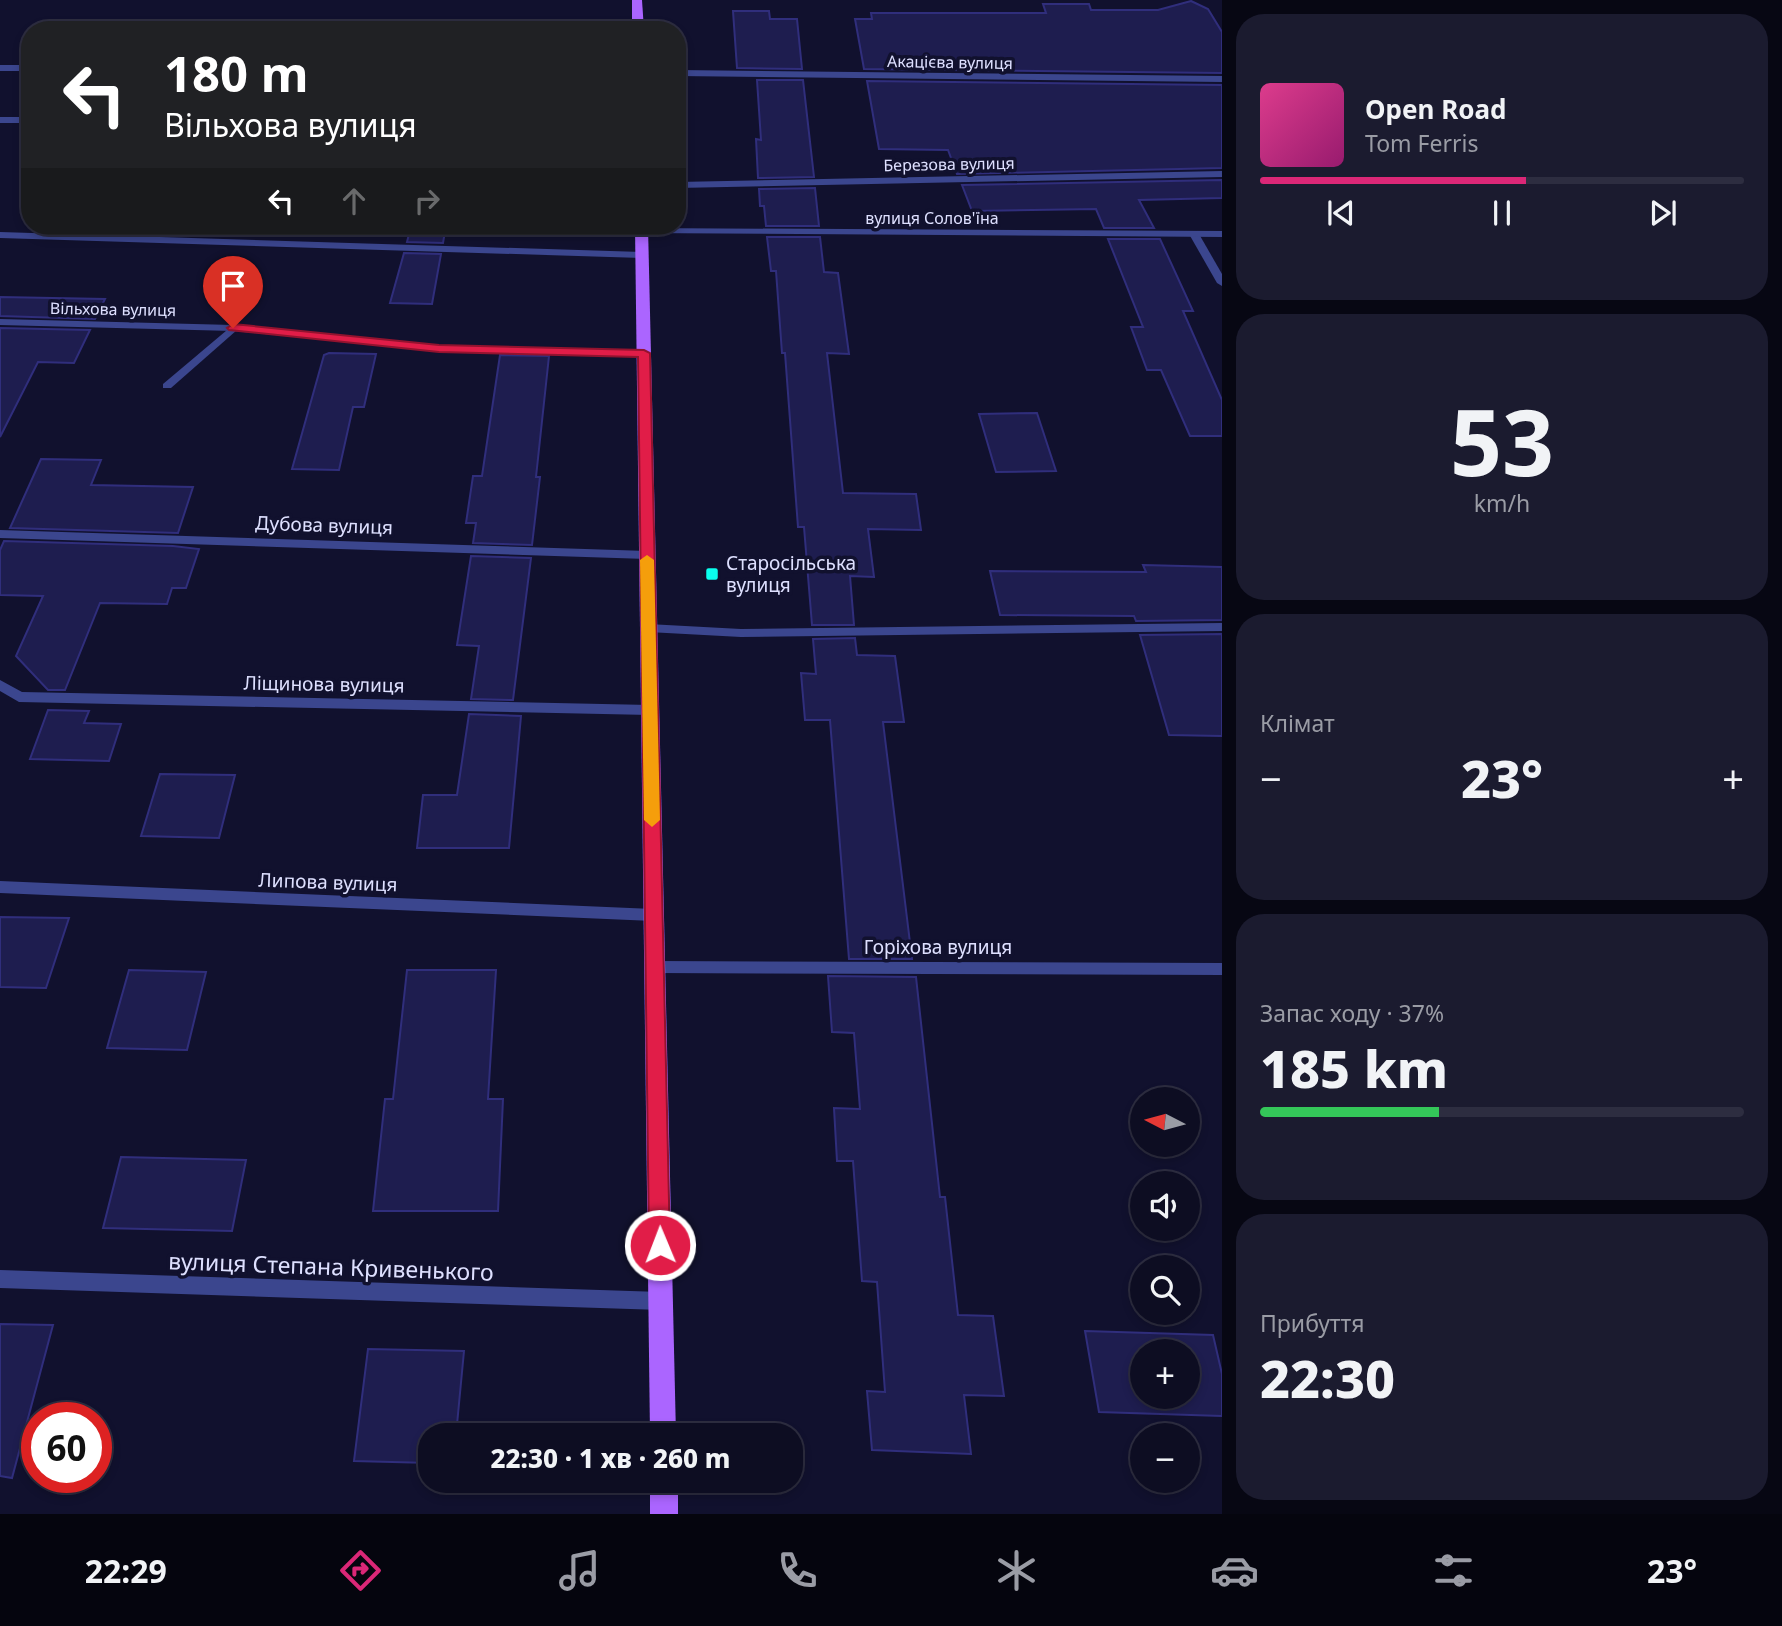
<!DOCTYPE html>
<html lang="uk">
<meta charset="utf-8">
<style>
:root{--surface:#0d0d22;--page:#1b1b2f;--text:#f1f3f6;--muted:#9a9ca5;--line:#2d2d40;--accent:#db2777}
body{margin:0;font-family:"Noto Sans",sans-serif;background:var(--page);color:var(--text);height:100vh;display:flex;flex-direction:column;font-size:26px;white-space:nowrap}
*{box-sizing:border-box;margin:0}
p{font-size:23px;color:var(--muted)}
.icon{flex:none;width:38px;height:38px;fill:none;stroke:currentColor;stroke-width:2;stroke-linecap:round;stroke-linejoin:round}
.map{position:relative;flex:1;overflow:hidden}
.side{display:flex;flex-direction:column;gap:14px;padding:14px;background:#070713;width:560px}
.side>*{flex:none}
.hud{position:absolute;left:21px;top:21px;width:665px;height:214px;border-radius:28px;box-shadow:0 4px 10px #0003,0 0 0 2px var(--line);background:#202124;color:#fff;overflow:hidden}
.needle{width:46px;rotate:276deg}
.tools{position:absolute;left:1130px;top:1087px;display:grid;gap:14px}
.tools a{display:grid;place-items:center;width:70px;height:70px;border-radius:50%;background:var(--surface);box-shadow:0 4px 10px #0003,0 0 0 2px var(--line);font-size:35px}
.speed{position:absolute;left:21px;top:1402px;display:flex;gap:14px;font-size:35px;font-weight:700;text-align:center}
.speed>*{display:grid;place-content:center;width:91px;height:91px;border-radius:50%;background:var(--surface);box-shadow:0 4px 10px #0003,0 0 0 2px var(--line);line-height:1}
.speed .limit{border:10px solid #d22;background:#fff;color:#111}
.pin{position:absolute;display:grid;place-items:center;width:60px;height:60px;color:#fff;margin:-72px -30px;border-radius:50% 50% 50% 0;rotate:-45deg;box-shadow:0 0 7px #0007}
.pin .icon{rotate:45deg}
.me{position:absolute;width:77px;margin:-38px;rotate:359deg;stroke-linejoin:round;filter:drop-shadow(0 0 5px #0008)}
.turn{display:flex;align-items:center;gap:24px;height:147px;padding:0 28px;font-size:32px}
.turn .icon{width:91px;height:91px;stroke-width:2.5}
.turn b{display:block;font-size:49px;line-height:60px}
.lanes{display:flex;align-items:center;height:66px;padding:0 28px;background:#0003;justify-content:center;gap:35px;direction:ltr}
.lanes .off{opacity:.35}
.big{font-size:52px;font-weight:800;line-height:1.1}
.side .widget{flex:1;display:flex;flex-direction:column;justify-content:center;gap:10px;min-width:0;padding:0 24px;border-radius:28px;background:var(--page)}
.side .dial{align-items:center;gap:0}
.dial b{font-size:91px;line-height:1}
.song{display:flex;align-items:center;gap:21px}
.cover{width:84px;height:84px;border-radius:10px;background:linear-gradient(135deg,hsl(330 70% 55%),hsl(320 70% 35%))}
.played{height:7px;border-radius:4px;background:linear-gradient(90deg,var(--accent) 55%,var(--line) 55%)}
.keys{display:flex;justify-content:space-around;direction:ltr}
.heat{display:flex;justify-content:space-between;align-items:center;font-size:38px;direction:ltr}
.charge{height:10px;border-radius:5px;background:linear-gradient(90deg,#34c759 37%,var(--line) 0)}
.trip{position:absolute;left:418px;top:1423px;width:385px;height:70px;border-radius:28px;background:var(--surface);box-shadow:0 4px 10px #0003,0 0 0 2px var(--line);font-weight:800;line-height:70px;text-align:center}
.dock{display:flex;height:112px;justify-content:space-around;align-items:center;background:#05050e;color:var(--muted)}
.dock .icon{width:49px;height:49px}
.dock .selected{color:var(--accent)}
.dock b{font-size:32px;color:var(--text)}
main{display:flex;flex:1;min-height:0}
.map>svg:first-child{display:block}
</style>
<main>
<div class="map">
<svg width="1222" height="1514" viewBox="0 0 1222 1514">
<rect width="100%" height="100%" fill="#11112e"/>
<g fill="#1e1d4f" stroke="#302e7c" stroke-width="2" fill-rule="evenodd">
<polygon points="1191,1 1208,9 1222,32 1222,73 864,69 855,19 872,19 871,13 1046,13 1043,4 1089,4 1091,10 1158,10"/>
<polygon points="733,11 769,11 770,19 797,19 802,69 737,68"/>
<polygon points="757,80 803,80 814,177 758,178 756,139 761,140"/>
<polygon points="867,81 1222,85 1222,168 957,174 948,150 879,149"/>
<polygon points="1222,180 1222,198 1139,200 1154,228 1104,228 1096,209 972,211 962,185"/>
<polygon points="815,188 819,226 766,226 764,206 760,206 759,189"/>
<polygon points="411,226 446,226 443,243 407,242"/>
<polygon points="767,237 820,237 824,272 838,273 849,354 827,353 843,493 916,494 921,530 868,529 874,577 850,576 854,625 812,625 804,527 798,527 785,353 782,353 776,271 771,271"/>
<polygon points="1108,239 1160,239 1193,311 1183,311 1222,400 1222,436 1190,436 1161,370 1147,370 1131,327 1143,327"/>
<polygon points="404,253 441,254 432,304 390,303"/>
<polygon points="0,297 105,299 95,319 0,316"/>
<polygon points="0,328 90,330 74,363 38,362 0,437"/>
<polygon points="329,353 376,354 364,407 353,407 339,470 292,469 324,355"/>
<polygon points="500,355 549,356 536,477 540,477 532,545 473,543 476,523 466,523 473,476 482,476"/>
<polygon points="1037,413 1056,471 996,472 979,414"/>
<polygon points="41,459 101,460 91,485 193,487 178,533 10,528"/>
<polygon points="4,541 173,546 199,549 186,588 172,588 167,604 100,603 65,690 48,690 16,656 43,596 0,595 0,550"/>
<polygon points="471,556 531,558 513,700 471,699 479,646 457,645"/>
<polygon points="1143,565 1222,567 1222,620 1136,621 1134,616 1000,615 990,571 1146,572"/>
<polygon points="1222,634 1222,736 1169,735 1140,635"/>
<polygon points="855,638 857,655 895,656 904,722 883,722 912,959 849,959 830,720 805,720 801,673 816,674 813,639"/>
<polygon points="48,710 89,711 84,723 121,724 109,761 30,759"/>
<polygon points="469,714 521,716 509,848 417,848 423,795 457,795"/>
<polygon points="160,774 235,775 219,838 141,836"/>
<polygon points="0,917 69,918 46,988 0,987"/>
<polygon points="129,970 206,972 187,1050 107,1048"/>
<polygon points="407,970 496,970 488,1099 503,1099 498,1211 373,1211 385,1099 393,1099"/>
<polygon points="828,976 916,977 940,1197 945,1197 958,1315 993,1316 1004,1396 964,1395 971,1454 872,1450 867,1391 885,1392 877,1282 862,1281 853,1161 837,1161 834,1108 860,1109 854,1033 832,1032"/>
<polygon points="121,1157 246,1160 232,1231 103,1228"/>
<polygon points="0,1324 53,1325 12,1478 0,1476"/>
<path d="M1085,1331L1213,1335L1222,1374V1416L1099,1412ZM1143,1351H1188V1396H1143Z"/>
<polygon points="368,1349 464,1351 456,1435 430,1435 430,1463 354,1461"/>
</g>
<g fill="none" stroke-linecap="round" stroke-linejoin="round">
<g fill="#3b468e" fill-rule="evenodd">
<polygon points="1194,231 1199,234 1222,274 1222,286 1217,283 1189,234"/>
<polygon points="233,325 237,326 237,330 171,388 163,388 163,384"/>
</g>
<g fill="#3b468e" fill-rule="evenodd">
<rect x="0" y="65" width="30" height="6"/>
<polygon points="677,70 1222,76 1222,82 677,76"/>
<rect x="0" y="117" width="30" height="6"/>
<polygon points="1222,171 1222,177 677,188 677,182"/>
<polygon points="641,228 1222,231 1222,237 638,233 636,231"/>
<polygon points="0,232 642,252 647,255 642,258 0,238"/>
<polygon points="0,319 233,325 439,345 644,350 649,353 644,356 439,351 233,331 0,325"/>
<polygon points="0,530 647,551 653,555 647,559 0,538"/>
<polygon points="1222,623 1222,631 741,637 648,632 642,628 648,624 741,629"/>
<polygon points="0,680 22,692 650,705 657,710 650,715 19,702 0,691"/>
<polygon points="0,881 653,909 658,911 661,915 658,919 653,921 0,893"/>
<polygon points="655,961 1222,963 1222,975 655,973 649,972 647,967 649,962"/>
<polygon points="0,1270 661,1292 668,1295 670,1301 668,1307 661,1310 0,1288"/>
</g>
<g fill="#ab65ff" fill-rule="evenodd">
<polygon points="632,0 642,0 644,30 632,30"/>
<polygon points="635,226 648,226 676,1435 650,1435"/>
<rect x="650" y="1480" width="28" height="34"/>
</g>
</g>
<polygon fill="#e11d48" stroke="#92132f" stroke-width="2" points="233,324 439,345 644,350 650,353 670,1245 667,1252 660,1255 652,1252 649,1245 638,357 439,352 229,330 227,328"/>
<polygon fill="#f59e0b" points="647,555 654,560 660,820 652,827 644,820 640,560"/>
<rect fill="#0affee" stroke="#11112e" stroke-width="2.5" x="705" y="567" width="14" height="14" rx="3.5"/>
<g text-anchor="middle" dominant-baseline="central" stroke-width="7" stroke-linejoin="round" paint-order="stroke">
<g font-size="16" fill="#dee0ff" stroke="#11112e">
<text transform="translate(950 62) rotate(1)">Акацієва вулиця</text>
<text transform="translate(949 164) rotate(-1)">Березова вулиця</text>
<text x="932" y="218">вулиця Солов'їна</text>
<text transform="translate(113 309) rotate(1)">Вільхова вулиця</text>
</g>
<g font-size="19" fill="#dee0ff" stroke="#11112e">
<text transform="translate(324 525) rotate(2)">Дубова вулиця</text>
<text transform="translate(324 684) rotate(1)">Ліщинова вулиця</text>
<text transform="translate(328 882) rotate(2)">Липова вулиця</text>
<text x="938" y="947">Горіхова вулиця</text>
</g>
<g font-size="19" fill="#dee0ff" stroke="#11112e" text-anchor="start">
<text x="726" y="563">Старосільська<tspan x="726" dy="22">вулиця</tspan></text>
</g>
<g font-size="23" fill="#dee0ff" stroke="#11112e">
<text transform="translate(331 1266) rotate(2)">вулиця Степана Кривенького</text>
</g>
</g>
</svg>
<div class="tools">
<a><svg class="needle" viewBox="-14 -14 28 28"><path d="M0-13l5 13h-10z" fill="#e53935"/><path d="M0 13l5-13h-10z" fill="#9a9ca5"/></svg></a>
<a><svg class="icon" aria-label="sound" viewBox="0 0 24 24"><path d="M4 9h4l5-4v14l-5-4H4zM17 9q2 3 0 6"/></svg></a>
<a><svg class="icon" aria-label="search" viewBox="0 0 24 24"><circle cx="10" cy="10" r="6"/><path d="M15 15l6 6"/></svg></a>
<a>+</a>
<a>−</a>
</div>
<div class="speed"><div class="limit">60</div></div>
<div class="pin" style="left:233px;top:328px;background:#d93025"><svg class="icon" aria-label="arrive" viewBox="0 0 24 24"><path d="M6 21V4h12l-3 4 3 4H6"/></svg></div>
<svg class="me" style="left:660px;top:1245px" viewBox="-20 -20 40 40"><circle r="17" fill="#e11d48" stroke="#fff" stroke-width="3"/><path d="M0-11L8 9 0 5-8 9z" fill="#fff"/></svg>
<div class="trip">22:30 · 1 хв · 260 m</div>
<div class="hud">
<div class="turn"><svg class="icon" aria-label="left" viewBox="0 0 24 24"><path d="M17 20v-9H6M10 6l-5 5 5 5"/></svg><div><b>180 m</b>Вільхова вулиця</div></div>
<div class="lanes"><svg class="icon" aria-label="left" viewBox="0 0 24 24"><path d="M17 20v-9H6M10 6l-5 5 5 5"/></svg><svg class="icon off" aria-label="ahead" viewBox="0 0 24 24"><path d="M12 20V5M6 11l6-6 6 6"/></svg><svg class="icon off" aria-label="right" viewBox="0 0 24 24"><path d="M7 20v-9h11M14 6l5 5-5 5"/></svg></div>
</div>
</div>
<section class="side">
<div class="widget">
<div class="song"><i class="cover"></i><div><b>Open Road</b><p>Tom Ferris</p></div></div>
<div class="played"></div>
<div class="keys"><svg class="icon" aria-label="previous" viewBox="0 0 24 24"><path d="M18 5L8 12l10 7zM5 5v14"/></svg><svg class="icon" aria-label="pause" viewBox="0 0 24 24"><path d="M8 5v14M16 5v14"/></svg><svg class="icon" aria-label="next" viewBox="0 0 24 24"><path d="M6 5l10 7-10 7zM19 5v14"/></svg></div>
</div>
<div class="widget dial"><b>53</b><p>km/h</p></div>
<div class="widget"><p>Клімат</p>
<div class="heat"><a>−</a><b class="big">23°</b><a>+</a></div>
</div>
<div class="widget"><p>Запас ходу · 37%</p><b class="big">185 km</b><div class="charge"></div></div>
<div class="widget"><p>Прибуття</p><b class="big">22:30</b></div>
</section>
</main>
<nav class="dock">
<b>22:29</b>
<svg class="icon selected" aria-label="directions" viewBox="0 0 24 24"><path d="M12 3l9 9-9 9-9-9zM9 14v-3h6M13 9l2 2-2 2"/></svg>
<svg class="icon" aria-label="music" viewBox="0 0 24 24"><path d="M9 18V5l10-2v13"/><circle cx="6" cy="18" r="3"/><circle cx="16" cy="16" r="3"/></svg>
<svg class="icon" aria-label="phone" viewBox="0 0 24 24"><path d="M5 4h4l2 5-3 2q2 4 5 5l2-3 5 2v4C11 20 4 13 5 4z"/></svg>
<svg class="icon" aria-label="climate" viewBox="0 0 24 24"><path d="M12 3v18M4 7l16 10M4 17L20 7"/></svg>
<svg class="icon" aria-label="car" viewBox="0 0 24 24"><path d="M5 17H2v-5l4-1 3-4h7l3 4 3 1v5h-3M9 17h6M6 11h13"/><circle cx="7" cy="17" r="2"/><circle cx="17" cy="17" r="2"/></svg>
<svg class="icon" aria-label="filters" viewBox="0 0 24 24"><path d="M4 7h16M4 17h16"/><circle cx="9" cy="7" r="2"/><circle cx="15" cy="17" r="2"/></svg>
<b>23°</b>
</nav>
